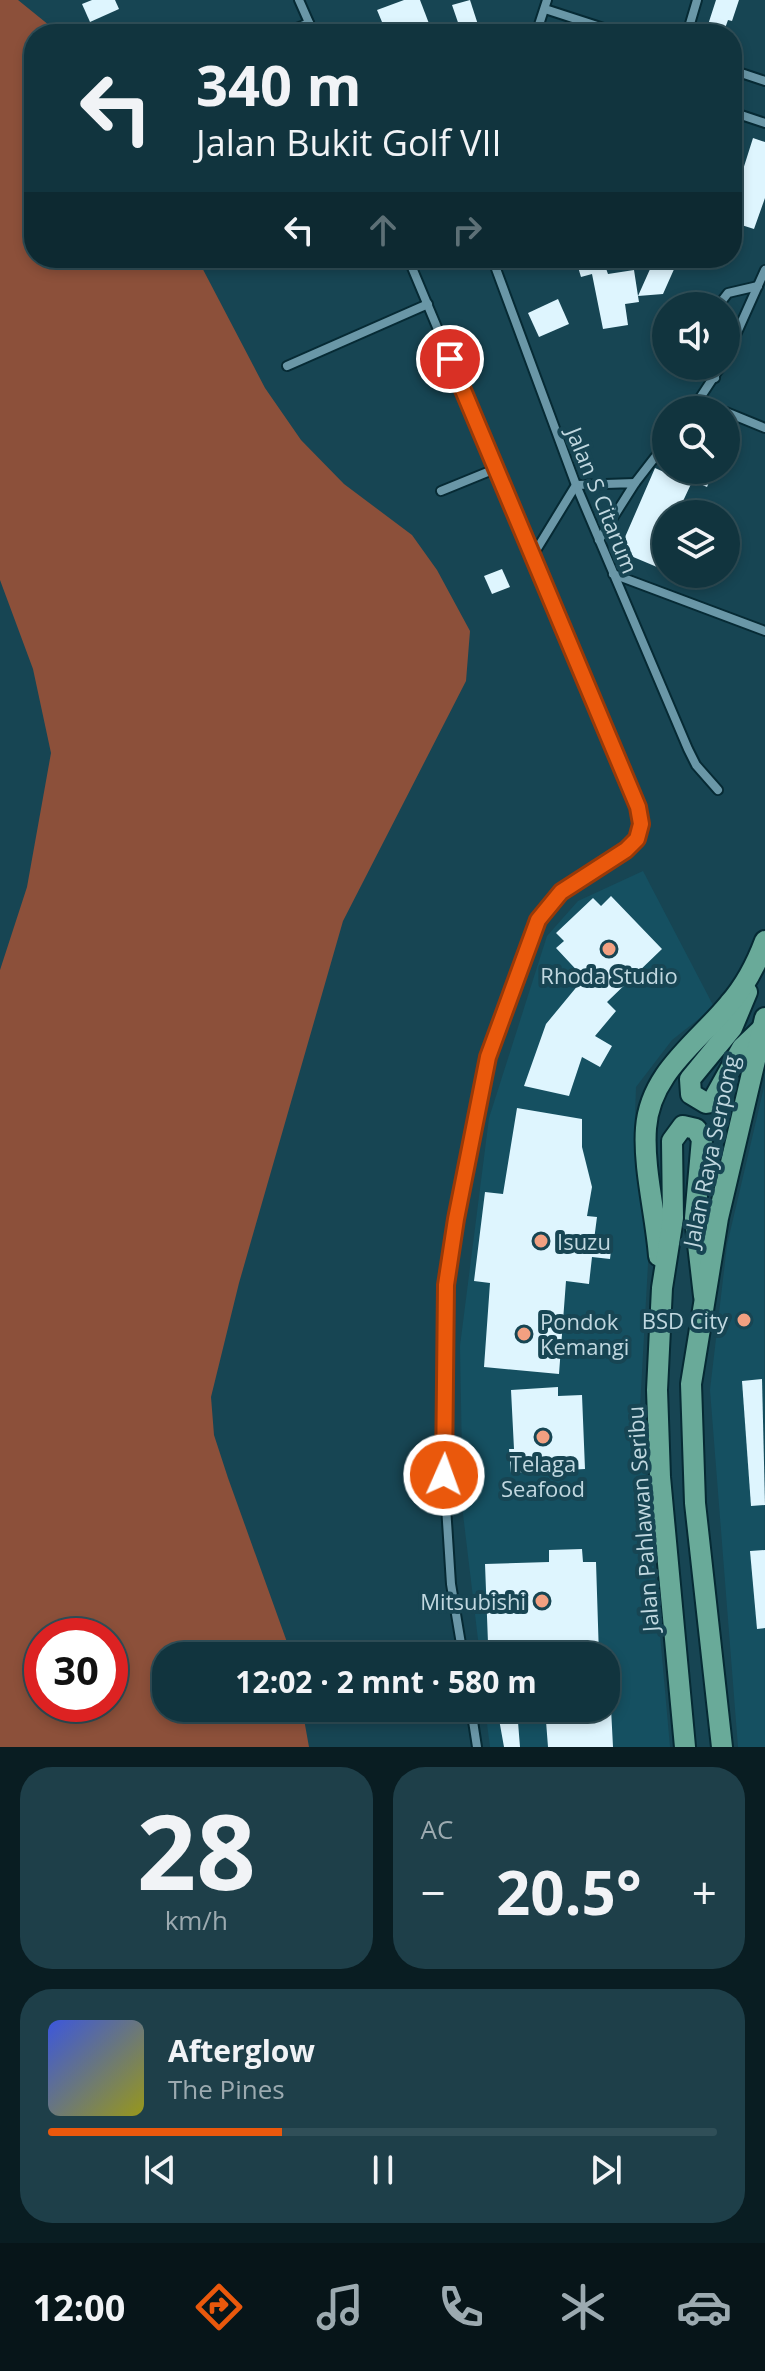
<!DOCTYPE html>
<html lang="id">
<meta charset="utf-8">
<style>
:root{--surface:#11343e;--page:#1e3f49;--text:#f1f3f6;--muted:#9caab0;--line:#304f58;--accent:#ea580c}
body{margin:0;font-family:"Open Sans",sans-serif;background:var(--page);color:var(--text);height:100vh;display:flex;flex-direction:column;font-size:30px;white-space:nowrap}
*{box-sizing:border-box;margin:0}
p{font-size:26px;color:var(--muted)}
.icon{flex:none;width:44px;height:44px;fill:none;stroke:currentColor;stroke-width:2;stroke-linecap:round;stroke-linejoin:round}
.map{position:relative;height:1747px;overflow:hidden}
.details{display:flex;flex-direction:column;gap:20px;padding:20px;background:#091d22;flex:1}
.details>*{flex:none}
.top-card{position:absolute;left:24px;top:24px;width:718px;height:244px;border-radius:32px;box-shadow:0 4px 12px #0003,0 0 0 2px var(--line);background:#11343e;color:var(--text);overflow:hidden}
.tools{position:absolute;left:652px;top:292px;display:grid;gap:16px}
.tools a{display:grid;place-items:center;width:88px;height:88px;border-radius:50%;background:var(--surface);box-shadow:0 4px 12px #0003,0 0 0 2px var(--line);font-size:40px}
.speed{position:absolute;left:24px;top:1618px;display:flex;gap:16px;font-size:40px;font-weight:700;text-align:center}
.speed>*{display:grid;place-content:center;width:104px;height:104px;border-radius:50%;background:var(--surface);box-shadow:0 4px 12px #0003,0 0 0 2px var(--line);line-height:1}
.speed .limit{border:12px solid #d22;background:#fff;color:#111}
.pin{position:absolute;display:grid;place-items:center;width:68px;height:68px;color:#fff;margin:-34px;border:4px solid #fff;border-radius:50%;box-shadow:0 2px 8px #0007}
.me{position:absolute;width:88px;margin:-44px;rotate:2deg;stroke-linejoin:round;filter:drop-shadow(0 0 6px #0008)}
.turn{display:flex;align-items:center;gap:28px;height:168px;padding:0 40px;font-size:36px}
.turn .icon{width:104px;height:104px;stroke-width:2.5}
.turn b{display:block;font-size:56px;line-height:68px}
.lanes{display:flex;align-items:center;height:76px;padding:0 40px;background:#0003;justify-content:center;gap:40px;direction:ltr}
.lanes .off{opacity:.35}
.big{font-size:60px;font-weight:700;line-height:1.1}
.details .widget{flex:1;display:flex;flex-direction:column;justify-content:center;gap:12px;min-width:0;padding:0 28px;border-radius:32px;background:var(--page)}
.details .dial{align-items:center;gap:0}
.dial b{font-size:104px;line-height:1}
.song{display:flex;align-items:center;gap:24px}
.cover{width:96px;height:96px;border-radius:12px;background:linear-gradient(135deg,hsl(230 70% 55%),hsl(60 70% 35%))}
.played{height:8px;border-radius:4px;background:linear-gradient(90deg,var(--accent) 35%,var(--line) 35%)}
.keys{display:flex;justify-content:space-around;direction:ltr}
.heat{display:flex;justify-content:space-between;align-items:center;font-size:44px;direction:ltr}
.details .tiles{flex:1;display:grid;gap:20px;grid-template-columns:1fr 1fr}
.widget:last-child{grid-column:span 2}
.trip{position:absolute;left:152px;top:1642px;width:468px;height:80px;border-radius:32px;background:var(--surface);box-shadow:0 4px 12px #0003,0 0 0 2px var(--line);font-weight:700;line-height:80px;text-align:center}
.menu{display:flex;height:128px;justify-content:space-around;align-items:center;background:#071519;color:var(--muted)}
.menu .icon{width:56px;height:56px}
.menu .selected{color:var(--accent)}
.menu b{font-size:36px;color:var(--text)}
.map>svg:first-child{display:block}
</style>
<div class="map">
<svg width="765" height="1747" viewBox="0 0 765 1747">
<rect width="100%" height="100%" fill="#174553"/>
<g fill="#155061">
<polygon points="643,871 714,1007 672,1040 636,1087 634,1145 647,1186 649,1246 640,1408 670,1747 490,1747 485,1708 606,1708 606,1656 480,1656 463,1514 460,1346 489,1118 547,936 578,901"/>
<polygon points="764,1087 765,1747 738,1747 710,1390 727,1245"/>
</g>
<path fill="#8c503a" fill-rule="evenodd" d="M0,0H18L60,34H34V258H197L265,388L301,440L344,484L412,535L437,570L470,631L466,681L343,921L239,1283L211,1397L214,1435L228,1478L292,1656H166V1708H302L309,1747H0V970L27,887L51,753L33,669L0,580ZM110,1636V1704H42V1636Z"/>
<g fill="#def5fe">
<polygon points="92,0 115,0 119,9 90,22 82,4"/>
<polygon points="404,0 420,0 433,34 387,34 377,10"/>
<polygon points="470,0 481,34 462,34 452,5"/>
<polygon points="716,0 739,0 732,21 728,20 723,34 705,34"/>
<polygon points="753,138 765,142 765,198 754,229 732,222 732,194 735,195"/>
<polygon points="655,258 679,258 663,294 638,296 639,302 625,304 628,325 603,329 592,274 581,277 578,267 603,260 608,274 634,270 638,296"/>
<polygon points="558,299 569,324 539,337 528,313"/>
<polygon points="655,468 691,484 677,514 666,514 666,546 657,567 619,551"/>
<polygon points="668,470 714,470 707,487"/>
<polygon points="502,569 510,587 492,594 484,576"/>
<polygon points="611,896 662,949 607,1002 616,1011 595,1036 612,1046 600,1067 582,1057 569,1096 524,1086 546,1024 584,978 556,948 564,941 556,933 593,898 601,906"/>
<polygon points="517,1108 582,1119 582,1147 592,1187 587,1216 597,1217 594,1240 612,1242 610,1259 592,1257 589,1284 566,1281 559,1374 484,1367 490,1283 474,1281 485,1192 503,1194"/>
<polygon points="762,1379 765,1505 751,1506 742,1381"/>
<polygon points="558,1387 558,1396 582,1395 585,1469 511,1473 509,1449 514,1449 511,1390"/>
<polygon points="582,1549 583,1562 596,1562 599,1656 569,1656 568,1640 488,1643 485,1564 549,1562 549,1550"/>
<polygon points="765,1550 765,1628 757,1629 750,1551"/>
<polygon points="497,1708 611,1708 613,1747 548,1747 546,1721 518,1722 520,1747 504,1747"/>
</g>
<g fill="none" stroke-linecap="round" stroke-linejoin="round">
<defs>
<g id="street">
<polyline points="299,0 314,34"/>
<polyline points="545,9 622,34"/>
<polyline points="282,34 309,23"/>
<polyline points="536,34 547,0"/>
<polyline points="687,34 697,0"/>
<polyline points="732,70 765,81"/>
<polyline points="732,112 765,123"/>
<polyline points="408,258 638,807 641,824 637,839 626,850 561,892 538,920 488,1057 456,1219 446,1285 444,1475 451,1584 463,1656"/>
<polyline points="492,258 576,485 688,749 696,765 718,790"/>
<polyline points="718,306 728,293 758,286"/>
<polyline points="726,357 765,270"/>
<polyline points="287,366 428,304"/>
<polyline points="708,366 715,378"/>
<polyline points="699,402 720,410"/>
<polyline points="692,410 721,366"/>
<polyline points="726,412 765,428"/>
<polyline points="635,483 666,443"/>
<polyline points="441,491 495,469"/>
<polyline points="532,557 576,485 635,483 599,540"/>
<polyline points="613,574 765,631"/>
<polyline points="471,1708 477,1747"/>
</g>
<g id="primary">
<polyline points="747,992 732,1028 690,1079 691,1094 706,1103 712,1102 742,1048 762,1029"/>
<path d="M659,1256C656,1216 643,1167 646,1128C650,1073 697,1043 729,1004C746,985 756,965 765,941"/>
<polyline points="685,1747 660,1477 657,1390 662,1288 673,1218 672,1141 683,1126 696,1129 702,1139 695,1218 704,1296"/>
<polyline points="722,1747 695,1503 691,1384 718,1218 765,1018"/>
</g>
</defs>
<use href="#street" stroke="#062a34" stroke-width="12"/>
<use href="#primary" stroke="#062a34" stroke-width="24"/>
<use href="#street" stroke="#6a97a7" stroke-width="8"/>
<use href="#primary" stroke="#69aa99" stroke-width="20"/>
</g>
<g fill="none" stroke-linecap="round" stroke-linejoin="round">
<defs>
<polyline id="route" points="444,1475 446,1285 456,1219 488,1057 538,920 561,892 626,850 637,839 641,824 638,807 450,359"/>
</defs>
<use href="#route" stroke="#983908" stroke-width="20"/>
<use href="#route" stroke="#ea580c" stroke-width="14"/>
</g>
<g fill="#f2a081" stroke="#174553" stroke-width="3">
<circle cx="609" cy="949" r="8"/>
<circle cx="541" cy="1241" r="8"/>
<circle cx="744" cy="1320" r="8"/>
<circle cx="524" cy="1334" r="8"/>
<circle cx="543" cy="1437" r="8"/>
<circle cx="542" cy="1601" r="8"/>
</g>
<g text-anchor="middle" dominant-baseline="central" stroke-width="8" stroke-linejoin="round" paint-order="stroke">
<g font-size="22" fill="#c1d8e0" stroke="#174553">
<text transform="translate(603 500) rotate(68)">Jalan S Citarum</text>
<text transform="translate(710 1151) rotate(-78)">Jalan Raya Serpong</text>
<text transform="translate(642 1519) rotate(-94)">Jalan Pahlawan Seribu</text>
</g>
<g font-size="22" fill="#c1d8e0" stroke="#174553">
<text x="609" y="975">Rhoda Studio</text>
<text x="557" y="1241" text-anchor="start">Isuzu</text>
<text x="728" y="1320" text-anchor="end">BSD City</text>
<text x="540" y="1321" text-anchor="start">Pondok<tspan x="540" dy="25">Kemangi</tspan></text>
<text x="543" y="1463">Telaga<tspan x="543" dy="25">Seafood</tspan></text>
<text x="526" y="1601" text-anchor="end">Mitsubishi</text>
</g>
</g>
</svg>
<div class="tools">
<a><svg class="icon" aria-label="sound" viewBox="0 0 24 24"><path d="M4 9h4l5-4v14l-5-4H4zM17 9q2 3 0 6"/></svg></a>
<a><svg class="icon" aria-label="search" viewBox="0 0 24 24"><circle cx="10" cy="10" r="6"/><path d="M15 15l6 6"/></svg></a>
<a><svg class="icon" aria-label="layers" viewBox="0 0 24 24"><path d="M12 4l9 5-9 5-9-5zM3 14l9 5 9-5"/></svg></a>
</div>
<div class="speed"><div class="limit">30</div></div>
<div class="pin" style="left:450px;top:359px;background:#d93025"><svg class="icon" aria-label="arrive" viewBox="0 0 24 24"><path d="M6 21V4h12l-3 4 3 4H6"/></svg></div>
<svg class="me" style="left:444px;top:1475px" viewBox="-20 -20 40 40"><circle r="17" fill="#ea580c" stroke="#fff" stroke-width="3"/><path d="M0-11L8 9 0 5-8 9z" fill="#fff"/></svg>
<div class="trip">12:02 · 2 mnt · 580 m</div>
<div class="top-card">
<div class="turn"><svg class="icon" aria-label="left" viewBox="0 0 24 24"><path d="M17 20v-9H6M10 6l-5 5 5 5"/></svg><div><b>340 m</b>Jalan Bukit Golf VII</div></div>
<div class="lanes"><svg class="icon" aria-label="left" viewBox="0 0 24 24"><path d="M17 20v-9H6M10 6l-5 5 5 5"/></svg><svg class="icon off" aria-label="ahead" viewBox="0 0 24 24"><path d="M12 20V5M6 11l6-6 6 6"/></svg><svg class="icon off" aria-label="right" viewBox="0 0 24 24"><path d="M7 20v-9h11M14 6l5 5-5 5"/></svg></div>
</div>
</div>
<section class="details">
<div class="tiles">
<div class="widget dial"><b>28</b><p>km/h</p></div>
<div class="widget"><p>AC</p>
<div class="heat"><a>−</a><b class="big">20.5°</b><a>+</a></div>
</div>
<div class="widget">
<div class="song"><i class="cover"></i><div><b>Afterglow</b><p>The Pines</p></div></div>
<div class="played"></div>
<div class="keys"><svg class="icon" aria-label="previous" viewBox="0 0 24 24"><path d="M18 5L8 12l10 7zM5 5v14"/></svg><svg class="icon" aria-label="pause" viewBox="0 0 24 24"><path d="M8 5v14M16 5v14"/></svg><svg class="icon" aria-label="next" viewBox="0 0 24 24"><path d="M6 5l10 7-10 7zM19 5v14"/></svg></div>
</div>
</div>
</section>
<nav class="menu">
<b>12:00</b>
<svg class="icon selected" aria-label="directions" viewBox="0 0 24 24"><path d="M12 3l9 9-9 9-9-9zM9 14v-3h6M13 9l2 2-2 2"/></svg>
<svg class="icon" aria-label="music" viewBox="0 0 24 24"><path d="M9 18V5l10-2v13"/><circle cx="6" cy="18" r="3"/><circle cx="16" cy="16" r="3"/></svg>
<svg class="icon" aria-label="phone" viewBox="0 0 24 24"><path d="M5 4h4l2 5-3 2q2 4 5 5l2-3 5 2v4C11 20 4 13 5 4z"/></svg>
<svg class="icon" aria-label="climate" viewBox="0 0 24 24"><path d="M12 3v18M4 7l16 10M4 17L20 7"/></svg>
<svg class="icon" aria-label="car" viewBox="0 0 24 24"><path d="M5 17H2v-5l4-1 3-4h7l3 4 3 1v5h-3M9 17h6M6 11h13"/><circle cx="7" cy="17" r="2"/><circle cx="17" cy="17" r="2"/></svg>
</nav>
